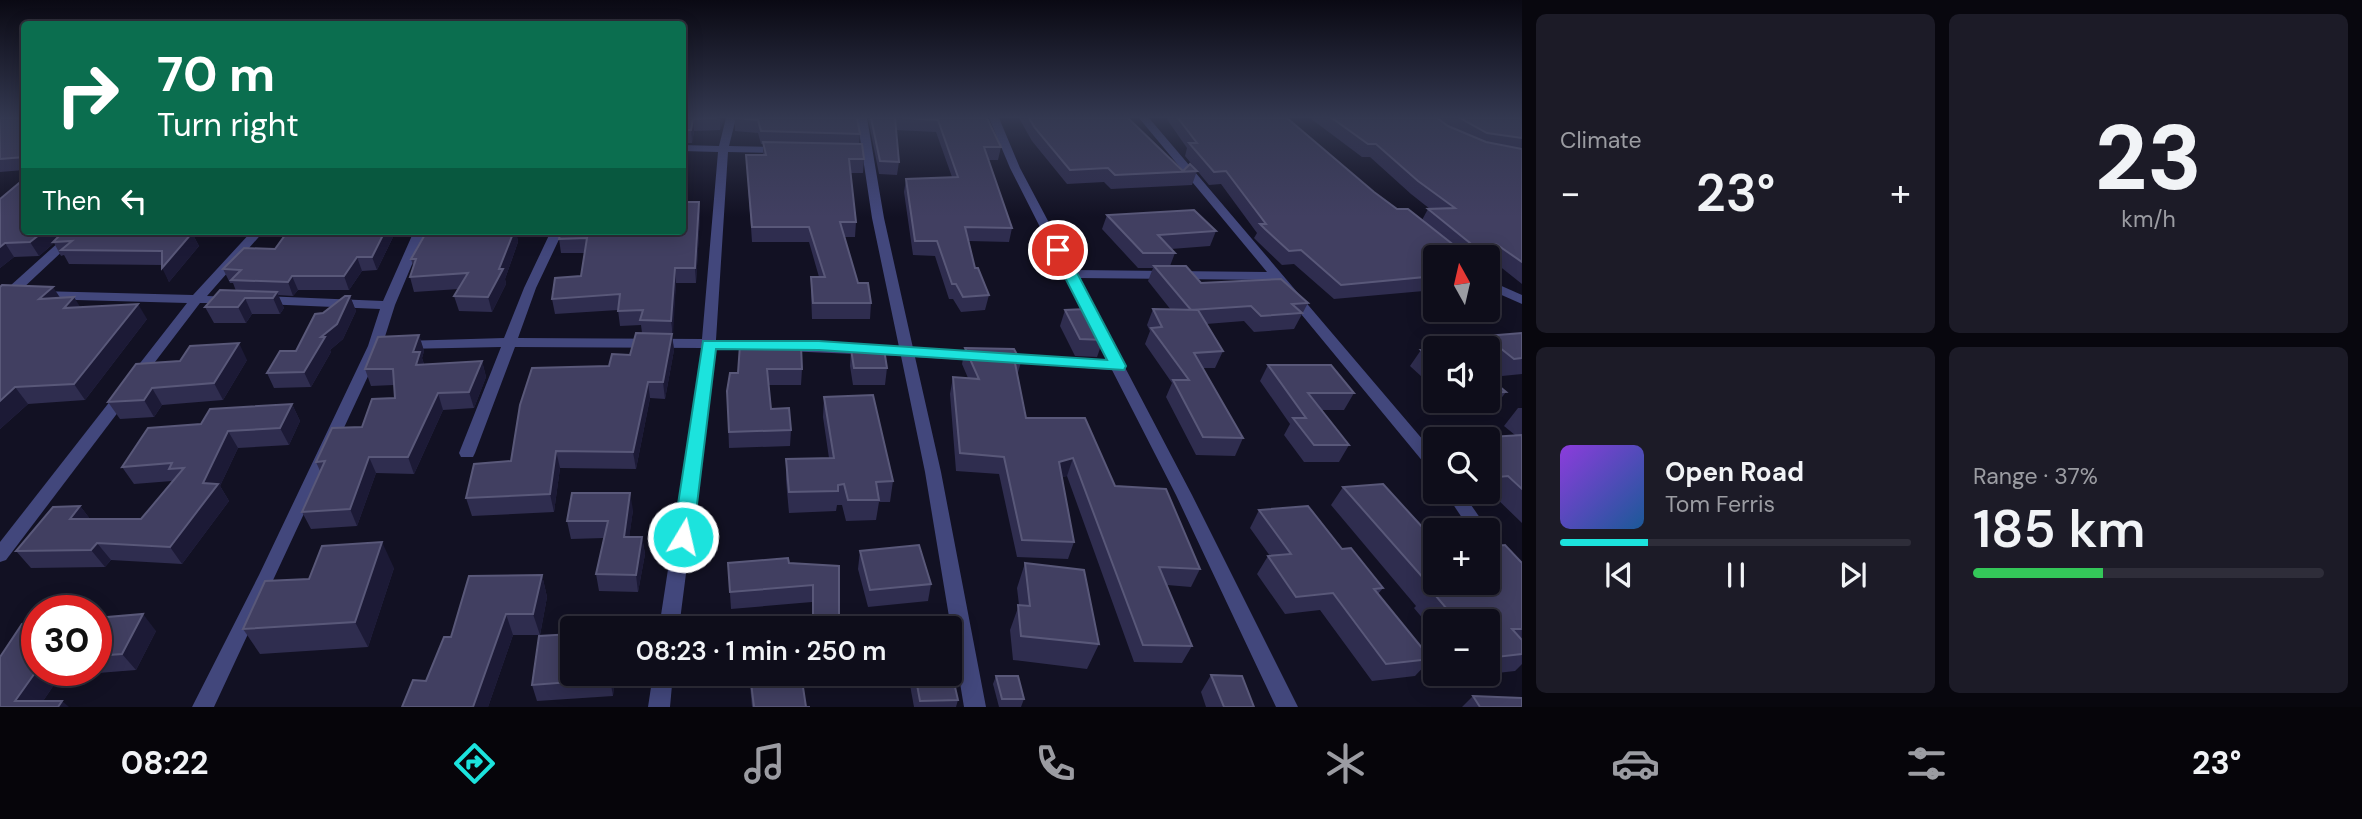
<!DOCTYPE html>
<meta charset="utf-8">
<style>
:root{--surface:#0e0d1a;--page:#1c1b27;--text:#f1f3f6;--muted:#9b9ca2;--line:#2e2d39;--accent:#1ce3dd}
body{margin:0;font-family:"DM Sans",sans-serif;background:var(--page);color:var(--text);height:100vh;display:flex;flex-direction:column;font-size:26px;white-space:nowrap}
*{box-sizing:border-box;margin:0}
p{font-size:23px;color:var(--muted)}
.icon{flex:none;width:38px;height:38px;fill:none;stroke:currentColor;stroke-width:2;stroke-linecap:round;stroke-linejoin:round}
.map{position:relative;flex:1;overflow:hidden}
.side{display:flex;flex-direction:column;gap:14px;padding:14px;background:#08070e;width:840px}
.side>*{flex:none}
.banner{position:absolute;left:21px;top:21px;width:665px;height:214px;border-radius:7px;box-shadow:0 4px 18px #0003,0 0 0 2px var(--line);background:#0b6e4f;color:#fff;overflow:hidden}
.needle{width:46px;rotate:352deg}
.tools{position:absolute;left:1423px;top:245px;display:grid;gap:14px}
.tools a{display:grid;place-items:center;width:77px;height:77px;border-radius:7px;background:var(--surface);box-shadow:0 4px 18px #0003,0 0 0 2px var(--line);font-size:35px}
.speed{position:absolute;left:21px;top:595px;display:flex;gap:14px;font-size:35px;font-weight:700;text-align:center}
.speed>*{display:grid;place-content:center;width:91px;height:91px;border-radius:50%;background:var(--surface);box-shadow:0 4px 18px #0003,0 0 0 2px var(--line);line-height:1}
.speed .limit{border:10px solid #d22;background:#fff;color:#111}
.pin{position:absolute;display:grid;place-items:center;width:60px;height:60px;color:#fff;margin:-30px;border:4px solid #fff;border-radius:50%;box-shadow:0 2px 7px #0007}
.me{position:absolute;width:77px;margin:-38px;rotate:9deg;stroke-linejoin:round;filter:drop-shadow(0 0 5px #0008)}
.turn{display:flex;align-items:center;gap:24px;height:147px;padding:0 21px;font-size:32px}
.turn .icon{width:91px;height:91px;stroke-width:2.5}
.turn b{display:block;font-size:49px;line-height:60px}
.then{display:flex;align-items:center;height:66px;padding:0 21px;background:#0003;gap:14px;font-size:26px}
.big{font-size:52px;font-weight:600;line-height:1.1}
.side .card{flex:1;display:flex;flex-direction:column;justify-content:center;gap:10px;min-width:0;padding:0 24px;border-radius:10px;background:var(--page)}
.side .dial{align-items:center;gap:0}
.dial b{font-size:91px;line-height:1}
.song{display:flex;align-items:center;gap:21px}
.cover{width:84px;height:84px;border-radius:10px;background:linear-gradient(135deg,hsl(270 70% 55%),hsl(210 70% 35%))}
.played{height:7px;border-radius:4px;background:linear-gradient(90deg,var(--accent) 25%,var(--line) 25%)}
.keys{display:flex;justify-content:space-around;direction:ltr}
.heat{display:flex;justify-content:space-between;align-items:center;font-size:38px;direction:ltr}
.charge{height:10px;border-radius:5px;background:linear-gradient(90deg,#34c759 37%,var(--line) 0)}
.side .tiles{flex:1;display:grid;gap:14px;grid-template-columns:repeat(2,1fr)}
.trip{position:absolute;left:560px;top:616px;width:402px;height:70px;border-radius:7px;background:var(--surface);box-shadow:0 4px 18px #0003,0 0 0 2px var(--line);font-weight:600;line-height:70px;text-align:center}
.dock{display:flex;height:112px;justify-content:space-around;align-items:center;background:#06050a;color:var(--muted)}
.dock .icon{width:49px;height:49px}
.dock .current{color:var(--accent)}
.dock b{font-size:32px;color:var(--text)}
main{display:flex;flex:1;min-height:0}
.map>svg:first-child{display:block}
</style>
<main>
<div class="map">
<svg width="1522" height="707" viewBox="0 0 1522 707">
<rect width="100%" height="100%" fill="#121123"/>
<g fill="none" stroke-linecap="round" stroke-linejoin="round">
<g fill="#42477c" fill-rule="evenodd">
<polygon points="726,118 736,118 729,146 781,147 786,150 781,153 728,152 716,340 899,347 872,218 857,118 867,118 884,218 913,348 981,353 988,357 981,361 915,357 941,472 986,707 964,707 925,472 901,356 715,348 679,628 659,628 702,348 515,347 475,453 473,457 461,457 459,453 501,347 403,349 396,345 403,341 504,338 524,288 551,231 563,231 536,288 518,338 702,339 718,152 682,151 682,145 719,146"/>
<polygon points="989,118 999,118 1020,168 1074,270 1267,272 1139,118 1149,118 1435,454 1435,471 1429,469 1273,280 1078,278 1192,495 1298,707 1276,707 1176,495 1112,370 1001,362 994,358 1001,354 1108,361 1010,168"/>
<polygon points="71,231 84,231 5,305 0,306 0,295"/>
<polygon points="252,231 264,231 207,296 233,297 234,300 233,303 200,303 142,379 137,381 130,376 187,303 39,299 33,295 39,291 193,295"/>
<polygon points="414,231 426,231 395,305 382,346 214,707 192,707 259,575 368,346 380,309 263,304 257,300 263,296 383,301"/>
<polygon points="1488,280 1522,295 1522,304 1488,289"/>
<polygon points="123,390 128,391 130,395 128,399 6,560 0,562 0,542 118,391"/>
<polygon points="1445,492 1462,492 1485,525 1488,530 1488,531 1470,530"/>
<polygon points="1488,533 1494,535 1522,567 1522,588 1515,586 1488,552"/>
<polygon points="653,674 673,674 670,707 648,707"/>
</g>
</g>
<g fill="#2f2d4f">
<polygon points="0,118 24,118 24,170 0,172"/>
<polygon points="682,118 724,118 720,130 694,131 692,143 682,143"/>
<polygon points="735,118 857,118 860,134 859,144 864,159 863,173 851,173 856,222 855,237 844,237 858,283 871,303 870,319 812,319 811,293 811,277 819,277 809,242 752,242 746,155 763,155 763,144 761,144 758,133 735,131"/>
<polygon points="868,118 987,118 1001,147 998,160 988,160 1012,228 1009,242 969,241 975,268 989,295 985,310 961,312 953,299 949,299 935,256 913,255 904,192 906,179 952,177 936,132 896,130 899,162 897,175 879,174"/>
<polygon points="1019,118 1128,118 1183,171 1197,171 1192,185 1111,189 1104,182 1067,184 1032,141"/>
<polygon points="1166,118 1287,118 1374,192 1397,209 1422,220 1428,209 1430,209 1411,194 1370,157 1362,157 1310,118 1520,118 1522,120 1522,284 1488,257 1435,257 1435,290 1334,299 1294,264 1282,265 1259,243 1254,238 1257,233 1221,184 1209,185 1185,156 1187,148"/>
<polygon points="0,199 24,231 151,231 149,233 192,233 199,246 169,282 162,265 69,264 64,255 61,256 54,243 39,256 14,257 0,268"/>
<polygon points="685,202 699,202 700,215 696,283 676,283 672,336 674,350 665,399 650,398 636,469 560,468 554,512 472,516 466,498 511,461 609,366 630,355 642,333 641,325 620,326 618,310 555,314 552,299 581,276 585,253 561,253 559,239"/>
<polygon points="1107,215 1216,231 1210,246 1171,249 1175,253 1170,266 1201,283 1308,303 1294,329 1254,332 1244,321 1206,324 1223,351 1215,368 1203,368 1243,438 1235,456 1196,455 1166,397 1172,383 1145,344 1150,331 1147,325 1153,309 1171,310 1148,281 1153,268 1138,268 1102,229"/>
<polygon points="288,231 396,231 377,270 362,271 349,290 298,290 293,296 278,295 284,308 280,314 252,314 246,323 214,323 205,307 236,291 233,283 230,283 223,269 275,249"/>
<polygon points="427,231 516,231 518,242 505,279 506,284 492,312 459,311 454,296 459,289 414,292 410,277 413,266 411,259"/>
<polygon points="0,287 60,298 80,307 147,319 85,400 28,404 0,429"/>
<polygon points="350,296 356,311 343,339 330,350 331,352 311,387 274,388 267,373 296,351 323,313"/>
<polygon points="1065,310 1103,340 1097,357 1075,356 1060,326"/>
<polygon points="1522,333 1522,374 1502,376 1488,364 1488,348 1477,348 1485,336"/>
<polygon points="419,335 424,351 422,358 424,364 482,361 486,377 474,408 443,410 414,474 376,473 357,526 311,529 302,512 320,471 316,462 362,427 395,398 394,385 371,386 365,369"/>
<polygon points="740,345 802,369 801,385 769,385 771,409 791,430 790,446 729,448 727,391 738,373"/>
<polygon points="965,348 1021,362 1017,376 1026,418 1115,486 1200,569 1191,587 1167,585 1192,646 1182,663 1134,662 1067,476 1062,477 1074,542 1068,559 1017,557 999,474 956,471 950,394 953,377 968,378 962,364"/>
<polygon points="851,349 887,368 885,385 853,385 850,366"/>
<polygon points="1435,349 1435,389 1410,366 1421,350"/>
<polygon points="247,360 223,400 162,405 154,417 120,419 108,402 136,364"/>
<polygon points="1268,365 1354,393 1344,410 1322,410 1349,445 1339,462 1304,462 1284,435 1290,424 1260,381"/>
<polygon points="1488,377 1506,392 1493,409 1460,411 1448,401 1488,401"/>
<polygon points="824,397 893,481 890,502 879,502 876,520 846,521 842,505 837,505 836,511 789,513 786,480 786,459 829,458 823,417"/>
<polygon points="292,404 300,421 289,445 238,448 220,486 229,501 182,564 111,560 105,567 31,568 16,551 80,506 90,519 141,519 172,481 134,484 122,467 201,424"/>
<polygon points="1518,408 1522,408 1522,523 1493,495 1472,497 1467,492 1488,492 1488,439 1515,435 1504,426"/>
<polygon points="1343,487 1435,583 1522,563 1522,664 1515,671 1470,676 1468,674 1488,674 1488,621 1435,621 1435,633 1414,608 1416,606 1331,505"/>
<polygon points="633,510 629,537 642,537 645,554 638,592 599,591 596,574 604,538 571,539 567,521"/>
<polygon points="1259,510 1342,549 1383,588 1378,594 1431,659 1415,676 1372,681 1320,610 1285,614 1257,574 1268,556 1270,556 1250,528"/>
<polygon points="860,551 931,584 928,601 868,607 858,569"/>
<polygon points="728,563 789,563 839,566 839,628 812,628 812,602 731,609"/>
<polygon points="1025,563 1099,644 1087,669 1013,660 1010,630 1019,605 1017,588"/>
<polygon points="394,568 368,647 260,654 243,629 309,579"/>
<polygon points="542,575 547,597 540,635 513,635 488,707 402,707 426,681 451,637"/>
<polygon points="96,618 156,631 136,670 60,676 43,701 0,707 37,670 96,670"/>
<polygon points="572,674 615,674 613,696 537,701 532,685"/>
<polygon points="749,674 801,674 806,707 810,707 752,707"/>
<polygon points="908,674 950,674 958,700 956,707 914,707"/>
<polygon points="1211,675 1254,707 1206,707 1201,692"/>
<polygon points="996,676 1024,699 1021,707 999,707 993,684"/>
<polygon points="1473,696 1522,707 1462,707"/>
</g>
<g fill="#1c1a36">
<polygon points="720,118 724,118 720,130"/>
<polygon points="693,119 694,131 692,143 691,130"/>
<polygon points="684,186 685,200 683,216 682,199"/>
<polygon points="699,202 700,215 696,283 695,268"/>
<polygon points="44,231 68,231 53,242 54,243 39,256 30,242"/>
<polygon points="128,231 151,231 134,246 126,233"/>
<polygon points="385,231 396,231 377,270 372,257"/>
<polygon points="507,231 516,231 518,242 505,279 506,284 492,312 488,297 499,269"/>
<polygon points="192,233 199,246 169,282 162,268"/>
<polygon points="5,243 14,257 0,268 0,247"/>
<polygon points="357,257 362,271 349,290 344,276"/>
<polygon points="675,268 676,283 673,336 671,321"/>
<polygon points="292,276 298,290 293,296 288,282"/>
<polygon points="53,287 63,302 39,299"/>
<polygon points="277,292 284,308 280,314 273,298"/>
<polygon points="350,296 356,311 343,339 330,350 331,352 311,387 304,372 321,337"/>
<polygon points="74,297 84,313 64,308"/>
<polygon points="245,298 252,314 246,323 238,307"/>
<polygon points="138,304 147,319 85,400 74,384"/>
<polygon points="672,334 674,350 665,399 663,382"/>
<polygon points="419,335 424,351 422,358 425,368 416,365 413,352"/>
<polygon points="239,343 247,360 223,400 214,383"/>
<polygon points="482,361 486,377 474,408 469,392"/>
<polygon points="648,382 650,398 636,469 633,452"/>
<polygon points="15,387 28,404 0,429 0,401"/>
<polygon points="152,388 162,405 154,417 144,400"/>
<polygon points="438,393 443,410 414,474 408,457"/>
<polygon points="292,404 300,421 289,445 280,428"/>
<polygon points="228,431 238,448 220,486 229,501 182,564 170,547"/>
<polygon points="556,451 560,468 554,512 550,494"/>
<polygon points="369,457 376,473 357,526 350,509"/>
<polygon points="1073,458 1067,476 1054,479 1059,462"/>
<polygon points="630,493 633,510 627,554 624,537"/>
<polygon points="80,506 94,524 70,519"/>
<polygon points="642,537 645,554 638,592 636,575"/>
<polygon points="382,542 394,568 368,647 355,622"/>
<polygon points="97,543 111,560 105,567 91,550"/>
<polygon points="542,575 547,597 540,635 533,614"/>
<polygon points="143,614 156,631 136,670 122,654"/>
<polygon points="506,614 513,635 488,707 473,707"/>
<polygon points="37,670 54,670 60,676 39,707 15,701"/>
<polygon points="610,674 615,674 613,696 610,679"/>
<polygon points="62,701 69,707 58,707"/>
</g>
<g fill="#413f61" stroke="#595879" stroke-width="2">
<polygon points="0,118 24,118 24,157 0,159"/>
<polygon points="682,118 716,118 693,119 691,130 682,130"/>
<polygon points="735,118 857,118 860,134 761,131 758,120"/>
<polygon points="871,118 895,118 899,162 880,161"/>
<polygon points="903,118 987,118 1001,147 984,147 1012,228 965,227 975,268 978,268 989,295 963,297 956,284 952,284 937,241 915,241 906,179 958,177 938,120"/>
<polygon points="1029,118 1128,118 1183,171 1190,164 1197,171 1115,175 1108,168 1070,170 1035,128"/>
<polygon points="1178,118 1287,118 1374,192 1397,209 1408,209 1455,246 1468,246 1470,243 1428,209 1455,208 1418,181 1376,144 1368,144 1332,118 1437,118 1448,126 1486,142 1522,149 1522,262 1496,244 1430,250 1441,257 1435,257 1435,276 1341,285 1301,250 1289,251 1265,229 1260,224 1266,224 1226,171 1214,172 1189,143 1197,143"/>
<polygon points="1460,118 1520,118 1522,120 1522,138 1487,133"/>
<polygon points="763,142 862,144 864,159 849,159 856,222 840,222 858,283 868,283 871,303 813,303 811,277 825,277 809,227 752,227 746,155 766,155"/>
<polygon points="24,179 24,231 44,231 30,242 5,243 0,247 0,199"/>
<polygon points="682,202 699,202 695,268 675,268 671,321 640,320 643,310 618,311 620,294 552,299 555,278 581,276 587,238 559,239 561,231 682,231"/>
<polygon points="1194,210 1216,231 1158,235 1175,253 1143,253 1107,215"/>
<polygon points="64,231 128,231 126,233 192,233 162,268 162,251 61,250 72,241 53,242"/>
<polygon points="288,231 385,231 372,257 357,257 344,276 292,276 288,282 231,280 241,270 223,269 244,248 275,249"/>
<polygon points="427,231 514,231 499,269 503,269 488,297 454,296 468,273 410,277 416,259 411,259"/>
<polygon points="1154,266 1186,266 1201,283 1281,279 1308,303 1292,304 1302,313 1261,316 1251,306 1191,310"/>
<polygon points="2,285 53,287 39,299 74,297 64,308 138,304 74,384 15,387 0,401 0,287"/>
<polygon points="220,290 277,292 273,298 245,298 238,307 205,307"/>
<polygon points="345,296 350,296 337,324 321,337 325,337 304,372 267,373 280,351 296,351 315,314 323,313"/>
<polygon points="1087,309 1103,340 1080,339 1065,310"/>
<polygon points="1153,309 1198,310 1223,351 1194,353 1243,438 1203,437 1173,380 1189,380 1151,328 1162,327"/>
<polygon points="636,333 672,334 663,382 648,382 633,452 556,451 550,494 466,498 474,464 511,461 520,405 532,368 609,366 612,354 630,355"/>
<polygon points="1522,333 1522,358 1514,359 1485,336"/>
<polygon points="419,335 413,352 420,352 416,365 482,361 469,392 438,393 408,457 369,457 350,509 302,512 325,461 316,462 332,428 362,427 372,399 395,398 393,369 365,369 378,337"/>
<polygon points="239,343 214,383 152,388 144,400 108,402 136,364 180,361 190,346"/>
<polygon points="740,345 801,346 802,369 767,369 771,409 789,408 791,430 729,432 727,391 730,373 738,373"/>
<polygon points="965,348 1014,349 1021,362 1015,363 1026,418 1085,418 1115,486 1166,489 1200,569 1159,567 1192,646 1143,645 1073,458 1059,462 1074,542 1022,540 1004,457 960,453 953,377 979,379"/>
<polygon points="851,349 884,349 887,368 854,368"/>
<polygon points="1435,349 1435,362 1421,350"/>
<polygon points="1268,365 1331,365 1354,393 1308,393 1349,445 1314,445 1293,418 1306,418"/>
<polygon points="1488,377 1506,392 1488,393"/>
<polygon points="873,395 893,481 876,482 879,500 848,500 844,484 838,485 838,491 789,492 786,459 834,458 824,397"/>
<polygon points="292,404 280,428 228,431 203,483 218,484 170,547 97,543 91,550 16,551 53,507 80,506 70,519 141,519 184,468 169,469 172,463 122,467 148,428 201,424 210,409"/>
<polygon points="1522,435 1522,489 1508,476 1488,478 1488,439 1458,439"/>
<polygon points="1383,484 1435,541 1435,583 1488,583 1488,547 1505,545 1522,563 1522,629 1512,629 1522,640 1522,654 1488,658 1488,621 1457,621 1430,589 1433,589 1343,487"/>
<polygon points="572,493 630,493 624,537 642,537 636,575 596,574 608,521 567,521"/>
<polygon points="1308,506 1342,549 1351,548 1383,588 1374,589 1431,659 1386,664 1333,593 1296,597 1268,556 1291,554 1259,510"/>
<polygon points="382,542 355,622 243,629 265,581 309,579 322,546"/>
<polygon points="919,545 931,584 870,590 860,551"/>
<polygon points="788,558 789,563 839,566 839,628 813,628 813,585 730,592 728,563"/>
<polygon points="1025,563 1084,570 1099,644 1021,636 1018,605 1030,606"/>
<polygon points="542,575 533,614 506,614 473,707 402,707 413,680 426,681 444,637 451,637 469,576"/>
<polygon points="143,614 122,654 96,656 96,618"/>
<polygon points="37,623 37,670 15,701 62,701 58,707 0,707 0,657 22,624"/>
<polygon points="572,634 572,674 610,674 610,679 532,685 539,636"/>
<polygon points="950,665 958,700 920,701 915,674 950,674"/>
<polygon points="750,674 801,674 806,707 810,707 754,707"/>
<polygon points="1211,675 1242,676 1254,707 1224,707"/>
<polygon points="996,676 1018,676 1024,699 1002,699"/>
<polygon points="1473,696 1522,698 1522,707 1480,707"/>
</g>
<linearGradient id="sky" x2="0" y2="1"><stop stop-color="#0a0913"/><stop offset="0.54" stop-color="#333850"/><stop offset="1" stop-color="#333850" stop-opacity="0"/></linearGradient>
<rect width="1522" height="217" fill="url(#sky)"/>
<polygon fill="#1ce3dd" stroke="#129490" stroke-width="2" points="1058,246 1065,250 1126,366 1124,370 819,350 716,349 693,537 690,542 683,545 676,542 673,537 703,341 819,341 1107,360 1051,250"/>
</svg>
<div class="tools">
<a><svg class="needle" viewBox="-14 -14 28 28"><path d="M0-13l5 13h-10z" fill="#e53935"/><path d="M0 13l5-13h-10z" fill="#9b9ca2"/></svg></a>
<a><svg class="icon" aria-label="sound" viewBox="0 0 24 24"><path d="M4 9h4l5-4v14l-5-4H4zM17 9q2 3 0 6"/></svg></a>
<a><svg class="icon" aria-label="search" viewBox="0 0 24 24"><circle cx="10" cy="10" r="6"/><path d="M15 15l6 6"/></svg></a>
<a>+</a>
<a>−</a>
</div>
<div class="speed"><div class="limit">30</div></div>
<div class="pin" style="left:1058px;top:250px;background:#d93025"><svg class="icon" aria-label="arrive" viewBox="0 0 24 24"><path d="M6 21V4h12l-3 4 3 4H6"/></svg></div>
<svg class="me" style="left:683px;top:537px" viewBox="-20 -20 40 40"><circle r="17" fill="#1ce3dd" stroke="#fff" stroke-width="3"/><path d="M0-11L8 9 0 5-8 9z" fill="#fff"/></svg>
<div class="trip">08:23 · 1 min · 250 m</div>
<div class="banner">
<div class="turn"><svg class="icon" aria-label="right" viewBox="0 0 24 24"><path d="M7 20v-9h11M14 6l5 5-5 5"/></svg><div><b>70 m</b>Turn right</div></div>
<div class="then">Then<svg class="icon" aria-label="left" viewBox="0 0 24 24"><path d="M17 20v-9H6M10 6l-5 5 5 5"/></svg></div>
</div>
</div>
<section class="side">
<div class="tiles">
<div class="card"><p>Climate</p>
<div class="heat"><a>−</a><b class="big">23°</b><a>+</a></div>
</div>
<div class="card dial"><b>23</b><p>km/h</p></div>
<div class="card">
<div class="song"><i class="cover"></i><div><b>Open Road</b><p>Tom Ferris</p></div></div>
<div class="played"></div>
<div class="keys"><svg class="icon" aria-label="previous" viewBox="0 0 24 24"><path d="M18 5L8 12l10 7zM5 5v14"/></svg><svg class="icon" aria-label="pause" viewBox="0 0 24 24"><path d="M8 5v14M16 5v14"/></svg><svg class="icon" aria-label="next" viewBox="0 0 24 24"><path d="M6 5l10 7-10 7zM19 5v14"/></svg></div>
</div>
<div class="card"><p>Range · 37%</p><b class="big">185 km</b><div class="charge"></div></div>
</div>
</section>
</main>
<nav class="dock">
<b>08:22</b>
<svg class="icon current" aria-label="directions" viewBox="0 0 24 24"><path d="M12 3l9 9-9 9-9-9zM9 14v-3h6M13 9l2 2-2 2"/></svg>
<svg class="icon" aria-label="music" viewBox="0 0 24 24"><path d="M9 18V5l10-2v13"/><circle cx="6" cy="18" r="3"/><circle cx="16" cy="16" r="3"/></svg>
<svg class="icon" aria-label="phone" viewBox="0 0 24 24"><path d="M5 4h4l2 5-3 2q2 4 5 5l2-3 5 2v4C11 20 4 13 5 4z"/></svg>
<svg class="icon" aria-label="climate" viewBox="0 0 24 24"><path d="M12 3v18M4 7l16 10M4 17L20 7"/></svg>
<svg class="icon" aria-label="car" viewBox="0 0 24 24"><path d="M5 17H2v-5l4-1 3-4h7l3 4 3 1v5h-3M9 17h6M6 11h13"/><circle cx="7" cy="17" r="2"/><circle cx="17" cy="17" r="2"/></svg>
<svg class="icon" aria-label="filters" viewBox="0 0 24 24"><path d="M4 7h16M4 17h16"/><circle cx="9" cy="7" r="2"/><circle cx="15" cy="17" r="2"/></svg>
<b>23°</b>
</nav>
